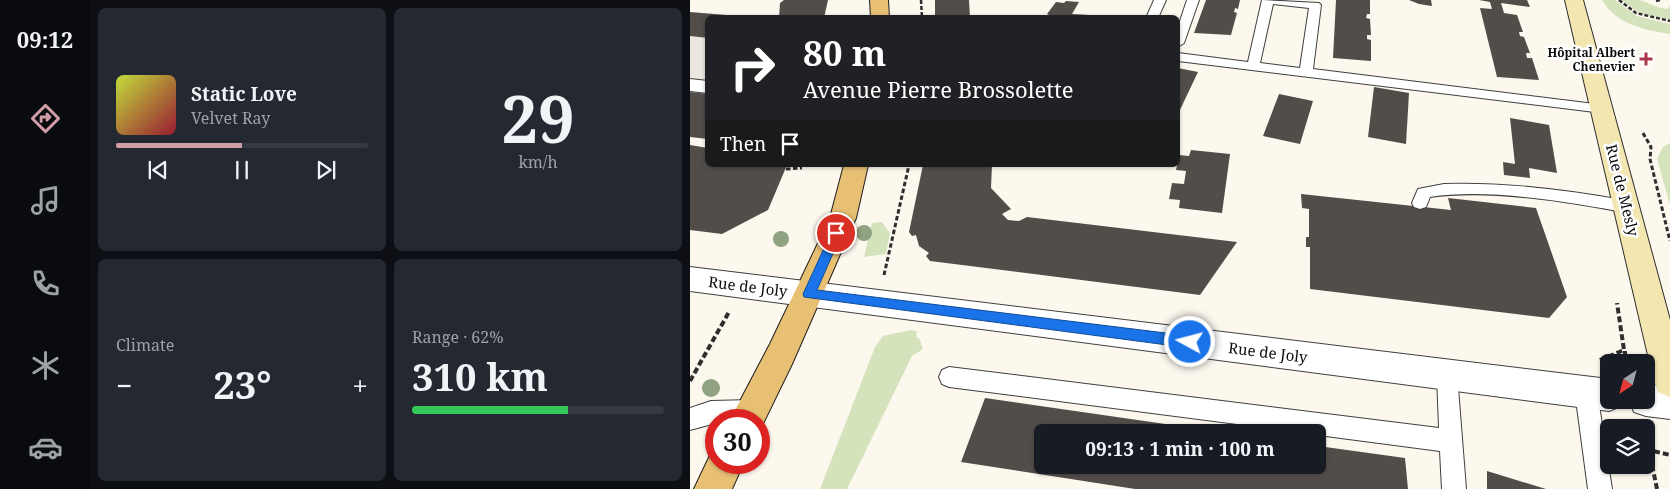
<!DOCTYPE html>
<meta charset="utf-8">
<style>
:root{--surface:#171b24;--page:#242831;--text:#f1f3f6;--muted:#9ea1a6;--line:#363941;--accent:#d19ea7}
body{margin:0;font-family:"Noto Serif",serif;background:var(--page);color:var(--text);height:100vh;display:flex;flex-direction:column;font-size:19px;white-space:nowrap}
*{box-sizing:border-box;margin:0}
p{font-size:16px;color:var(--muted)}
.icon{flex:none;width:28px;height:28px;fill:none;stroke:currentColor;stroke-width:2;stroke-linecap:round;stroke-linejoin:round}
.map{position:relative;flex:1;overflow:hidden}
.sheet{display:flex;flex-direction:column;gap:8px;padding:8px;background:#0d0f14;width:600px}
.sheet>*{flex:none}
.guide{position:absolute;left:15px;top:15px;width:475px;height:152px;border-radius:8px;box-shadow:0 1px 4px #0004;background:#202124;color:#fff;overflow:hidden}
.needle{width:32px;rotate:216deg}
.tools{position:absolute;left:910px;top:354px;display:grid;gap:10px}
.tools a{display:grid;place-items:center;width:55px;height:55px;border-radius:8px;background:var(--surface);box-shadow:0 1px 4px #0004;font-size:25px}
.speed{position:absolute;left:15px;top:409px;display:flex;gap:10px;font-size:25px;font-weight:700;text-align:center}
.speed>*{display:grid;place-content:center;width:65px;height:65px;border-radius:50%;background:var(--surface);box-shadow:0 1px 4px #0004;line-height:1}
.speed .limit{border:8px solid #d22;background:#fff;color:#111}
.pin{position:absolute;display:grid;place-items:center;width:42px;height:42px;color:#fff;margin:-21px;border:2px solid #fff;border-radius:50%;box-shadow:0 1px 5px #0007}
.me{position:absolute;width:55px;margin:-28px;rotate:277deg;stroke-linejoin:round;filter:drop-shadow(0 0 4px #0008)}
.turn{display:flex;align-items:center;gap:18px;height:105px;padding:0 15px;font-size:22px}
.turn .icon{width:65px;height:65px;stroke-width:2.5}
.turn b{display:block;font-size:35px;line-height:42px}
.then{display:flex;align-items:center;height:48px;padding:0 15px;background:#0003;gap:10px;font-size:19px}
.big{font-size:38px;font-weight:700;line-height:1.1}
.sheet .card{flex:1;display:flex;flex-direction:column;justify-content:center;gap:8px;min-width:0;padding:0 18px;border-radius:8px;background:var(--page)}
.sheet .dial{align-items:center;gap:0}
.dial b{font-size:65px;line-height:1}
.song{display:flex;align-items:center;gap:15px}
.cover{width:60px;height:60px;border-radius:8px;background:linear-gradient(135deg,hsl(70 70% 55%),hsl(350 70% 35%))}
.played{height:5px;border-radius:2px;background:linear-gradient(90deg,var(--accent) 50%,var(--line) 50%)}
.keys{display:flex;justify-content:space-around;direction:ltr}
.heat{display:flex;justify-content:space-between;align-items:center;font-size:28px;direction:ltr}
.charge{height:8px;border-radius:4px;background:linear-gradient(90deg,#34c759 62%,var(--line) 0)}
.sheet .tiles{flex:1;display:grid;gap:8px;grid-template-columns:repeat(2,1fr)}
.trip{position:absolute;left:344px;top:424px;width:292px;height:50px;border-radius:8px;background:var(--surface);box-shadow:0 1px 4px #0004;font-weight:700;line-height:50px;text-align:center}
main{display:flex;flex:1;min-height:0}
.dock{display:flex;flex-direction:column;width:90px;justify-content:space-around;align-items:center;background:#090b0e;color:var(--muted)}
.dock .icon{width:35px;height:35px}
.dock .active{color:var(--accent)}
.dock b{font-size:22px;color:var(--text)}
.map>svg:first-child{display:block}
</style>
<main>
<nav class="dock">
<b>09:12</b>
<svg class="icon active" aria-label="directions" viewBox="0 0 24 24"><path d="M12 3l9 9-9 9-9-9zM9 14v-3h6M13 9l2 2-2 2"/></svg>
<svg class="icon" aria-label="music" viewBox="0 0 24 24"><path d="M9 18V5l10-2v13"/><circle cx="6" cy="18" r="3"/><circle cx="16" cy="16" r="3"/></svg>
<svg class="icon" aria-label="phone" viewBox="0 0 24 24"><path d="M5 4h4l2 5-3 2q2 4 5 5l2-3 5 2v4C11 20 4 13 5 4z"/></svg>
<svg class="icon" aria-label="climate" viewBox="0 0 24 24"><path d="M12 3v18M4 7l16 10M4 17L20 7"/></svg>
<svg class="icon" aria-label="car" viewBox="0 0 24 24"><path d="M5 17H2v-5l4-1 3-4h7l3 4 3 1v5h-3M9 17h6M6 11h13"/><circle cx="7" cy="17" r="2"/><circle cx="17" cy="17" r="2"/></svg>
</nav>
<section class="sheet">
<div class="tiles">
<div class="card">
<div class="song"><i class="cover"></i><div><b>Static Love</b><p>Velvet Ray</p></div></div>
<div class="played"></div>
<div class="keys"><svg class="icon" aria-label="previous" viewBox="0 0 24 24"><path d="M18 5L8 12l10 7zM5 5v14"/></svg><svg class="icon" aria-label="pause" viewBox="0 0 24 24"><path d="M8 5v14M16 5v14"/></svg><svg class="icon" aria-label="next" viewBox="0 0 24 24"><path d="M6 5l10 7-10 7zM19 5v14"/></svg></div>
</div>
<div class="card dial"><b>29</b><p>km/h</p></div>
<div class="card"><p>Climate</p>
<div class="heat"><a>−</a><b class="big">23°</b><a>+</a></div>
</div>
<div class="card"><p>Range · 62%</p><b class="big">310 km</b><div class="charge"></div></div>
</div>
</section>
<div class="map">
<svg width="980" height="489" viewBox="0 0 980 489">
<rect width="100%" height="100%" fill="#fdf8ee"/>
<g fill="#d4e3bc">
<path d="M912,0H925L947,16L980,24V34C954,30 926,24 912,0Z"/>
<path d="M931,0C937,0 943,0 949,0C957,1 964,8 977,9L980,6V20L948,12Z"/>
<polygon points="980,143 980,205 967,159 973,147"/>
<polygon points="192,222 200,233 196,254 174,257 182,223"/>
<polygon points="221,330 227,331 226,337 229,338 233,349 222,356 157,489 130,489 185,347 193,336"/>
</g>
<polygon fill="#ece7de" points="0,36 17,38 17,94 0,92"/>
<g fill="#534d4a">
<polygon points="94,0 138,0 134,18 89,18 90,3"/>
<polygon points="245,0 279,0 280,18 245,18"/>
<polygon points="516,0 550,0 548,9 545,8 544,12 547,13 541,35 504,33"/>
<polygon points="646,0 680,0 680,14 677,14 676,18 680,19 681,35 677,35 677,39 681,40 681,61 643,58"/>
<polygon points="719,0 741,0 742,6 729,4"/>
<polygon points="789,0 837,0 840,7 811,3 814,13 827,15 833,32 829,32 830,36 834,37 840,53 836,53 837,58 842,58 849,80 807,77 790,8 802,9 800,2"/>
<polygon points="376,1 389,2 382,14 419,16 357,18 359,15 357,14 366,2 374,3"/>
<polygon points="0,12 49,16 49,18 18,18 18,38 0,36"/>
<polygon points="488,68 508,72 488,114"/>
<polygon points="684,87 719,93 716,144 678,137"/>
<polygon points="0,92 18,94 18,139 0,137"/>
<polygon points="589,94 623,101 610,144 573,136"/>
<polygon points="820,118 859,125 867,173 839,168 840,178 814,175 813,162 825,164"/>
<polygon points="0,145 18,148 18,165 97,165 78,210 32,234 0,230"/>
<polygon points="501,150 540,154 532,213 489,208 490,200 479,199 482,183 494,184 496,171 486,170 489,155 499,156"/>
<polygon points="233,165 302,165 301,188 321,209 312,214 318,220 329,221 337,217 547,242 510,295 240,261 236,256 239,253 229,246 226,235 222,236 219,232"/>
<polygon points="611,194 761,210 758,198 846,208 877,297 859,318 620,289 620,247 616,247 616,237 619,237 619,209 612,208"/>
<polygon points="295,398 524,431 352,432 352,465 628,465 628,446 715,458 718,489 445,489 271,462"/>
<polygon points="797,471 856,489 797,489"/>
</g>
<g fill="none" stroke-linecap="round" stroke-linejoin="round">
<defs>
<g id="lane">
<polygon points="464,0 476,0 468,18 456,18"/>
<polygon points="497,0 509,0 494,43 488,47 488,27"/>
<path d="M572,0L629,3L631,5L623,69L913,105L920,109L913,113L488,61V53L558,62ZM583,4L619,8L610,68L570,63Z"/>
<path d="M754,184C816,182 878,190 938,201L944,203L946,207L944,211L938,213C881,202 798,188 740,197L736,207L730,209L724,207L722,203L728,189Z"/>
<polygon points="757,365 764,368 767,375 776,489 752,489 750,451 628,435 628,432 610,432 259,387 252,384 249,377 252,370 259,367 749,428 747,375 750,368"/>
<polygon points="896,382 904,385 907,392 922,489 898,489 885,392 888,385"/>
<polygon points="62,400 70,403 73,411 70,419 26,420 26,423 0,430 0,408 21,401"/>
</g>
<g id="street">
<polygon points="0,79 18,81 18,93 0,91"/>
<polygon points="0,267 919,379 919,400 934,400 931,406 919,411 0,291"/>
<polygon points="956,384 980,387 980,419 956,416 944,412 939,400 956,400"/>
</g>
<polygon id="secondary" points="875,0 893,0 980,320 980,397 968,392 964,381"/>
<g id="primary">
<polygon points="180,0 198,0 199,18 181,18"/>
<polygon points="154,165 178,165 166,218 102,364 69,432 69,420 40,420 80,344 140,218"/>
<polygon points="26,448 26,462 54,462 42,489 4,489 23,449"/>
</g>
</defs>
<use href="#lane" stroke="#3f3f3f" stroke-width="2"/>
<use href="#street" stroke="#3f3f3f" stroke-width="2"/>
<use href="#secondary" stroke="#2e2e2e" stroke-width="2"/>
<use href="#primary" stroke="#1d1d1d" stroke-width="2"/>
<g stroke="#2e2e2e" stroke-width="2.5" stroke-dasharray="4 2" stroke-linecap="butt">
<polyline points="231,0 232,18"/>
<polyline points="929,0 946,13 980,21"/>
<polyline points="966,1 970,0"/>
</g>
<g stroke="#2e2e2e" stroke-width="3" stroke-dasharray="4.5 2.5" stroke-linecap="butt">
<polyline points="953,133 961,147 960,159 980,241"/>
<polyline points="96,169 112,168"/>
<polyline points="194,275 219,165"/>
</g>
<g stroke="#2e2e2e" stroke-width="4" stroke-dasharray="6 3" stroke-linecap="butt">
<polyline points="935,351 935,362"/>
<polyline points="910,360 934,350 927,303"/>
<polyline points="0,381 39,312"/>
<polyline points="967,489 959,450 980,455"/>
</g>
<use href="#lane" fill="#fff" fill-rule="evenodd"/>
<use href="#street" fill="#fff" fill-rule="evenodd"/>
<use href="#secondary" fill="#f4e6b1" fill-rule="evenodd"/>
<use href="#primary" fill="#e7c074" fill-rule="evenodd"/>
</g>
<g fill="#90a27f">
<circle cx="174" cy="233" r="8"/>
<circle cx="91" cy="239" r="8"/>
<circle cx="21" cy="388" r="9"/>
</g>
<polygon fill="#1a73e8" stroke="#114b97" points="146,228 152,233 127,290 500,336 505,338 507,342 505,346 500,348 114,297 113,294 141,233"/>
<path fill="#aa3647" stroke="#fff" stroke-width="2" d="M953.5 51.5h5v5h5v5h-5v5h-5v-5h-5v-5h5z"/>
<g text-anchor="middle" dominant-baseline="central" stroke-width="5" stroke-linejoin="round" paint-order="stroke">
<g font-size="12" font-weight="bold" fill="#0c0c0c" stroke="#fff" text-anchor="end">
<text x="945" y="52">Hôpital Albert<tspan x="945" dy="14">Chenevier</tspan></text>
</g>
<g font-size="15" fill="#0c0c0c" stroke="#fff">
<text transform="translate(933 190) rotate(76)">Rue de Mesly</text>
<text transform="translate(58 286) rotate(7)">Rue de Joly</text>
<text transform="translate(578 352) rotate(7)">Rue de Joly</text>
</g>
</g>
</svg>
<div class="tools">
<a><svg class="needle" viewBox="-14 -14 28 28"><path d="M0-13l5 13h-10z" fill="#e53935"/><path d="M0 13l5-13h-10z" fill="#9ea1a6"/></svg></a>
<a><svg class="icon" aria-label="layers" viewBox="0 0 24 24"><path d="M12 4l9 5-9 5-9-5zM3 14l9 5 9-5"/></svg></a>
</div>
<div class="speed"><div class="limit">30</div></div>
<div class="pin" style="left:146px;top:233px;background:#d93025"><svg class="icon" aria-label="arrive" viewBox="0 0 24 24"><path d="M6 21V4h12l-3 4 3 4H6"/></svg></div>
<svg class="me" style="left:500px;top:342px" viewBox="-20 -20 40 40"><circle r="17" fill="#1a73e8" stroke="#fff" stroke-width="3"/><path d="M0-11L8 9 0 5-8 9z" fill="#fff"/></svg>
<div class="trip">09:13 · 1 min · 100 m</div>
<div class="guide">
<div class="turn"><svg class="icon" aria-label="right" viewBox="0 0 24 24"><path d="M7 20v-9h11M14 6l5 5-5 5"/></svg><div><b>80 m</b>Avenue Pierre Brossolette</div></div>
<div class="then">Then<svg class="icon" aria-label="arrive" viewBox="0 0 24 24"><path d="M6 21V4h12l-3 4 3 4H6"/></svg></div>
</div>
</div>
</main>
